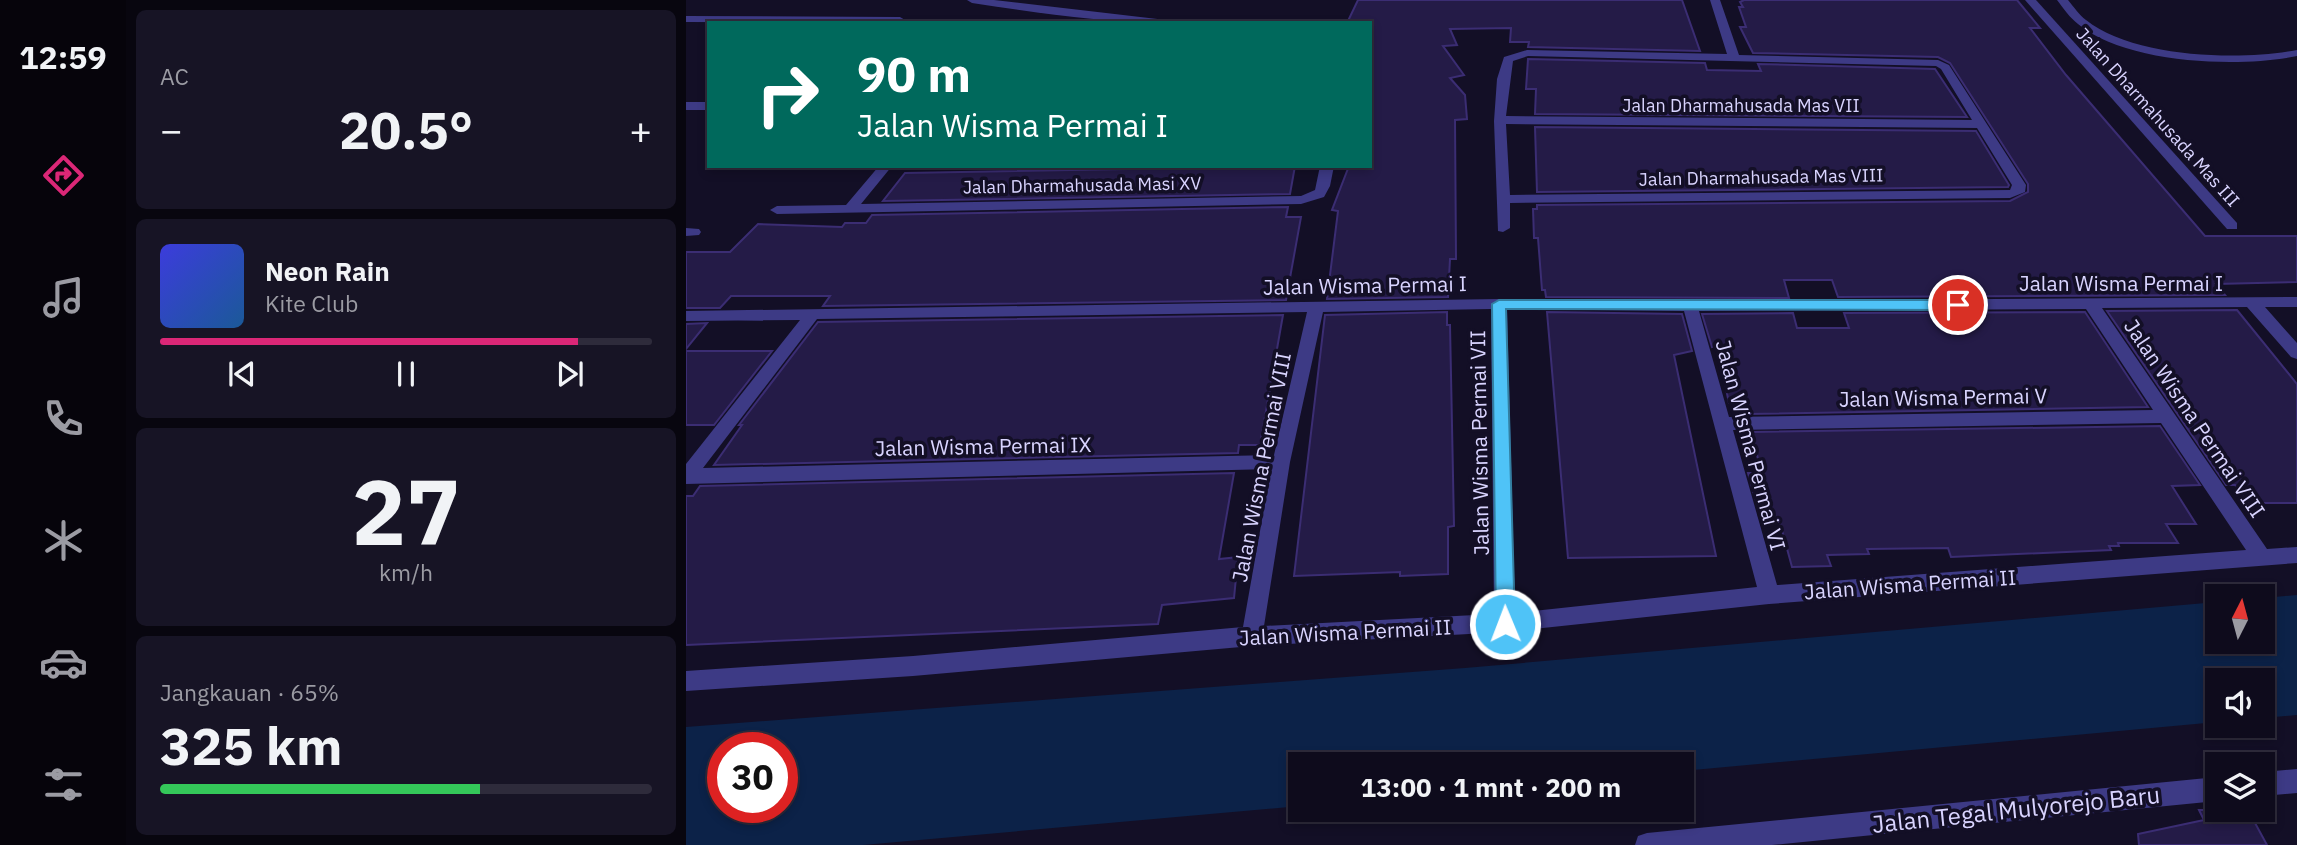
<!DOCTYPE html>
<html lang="id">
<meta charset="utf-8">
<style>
:root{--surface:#0e0b1c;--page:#171425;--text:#f1f3f6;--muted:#9b9ba3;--line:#2e2b3b;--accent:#db2777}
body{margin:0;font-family:"IBM Plex Sans",sans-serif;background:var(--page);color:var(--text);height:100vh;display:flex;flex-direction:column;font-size:26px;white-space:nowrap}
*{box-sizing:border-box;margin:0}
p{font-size:23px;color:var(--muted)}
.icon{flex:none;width:38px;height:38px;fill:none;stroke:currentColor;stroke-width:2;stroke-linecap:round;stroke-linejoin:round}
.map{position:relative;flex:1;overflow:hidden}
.details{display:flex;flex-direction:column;gap:10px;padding:10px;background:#08060f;width:560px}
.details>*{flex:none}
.hud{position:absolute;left:21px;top:21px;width:665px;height:147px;border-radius:0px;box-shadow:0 4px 10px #0003,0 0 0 2px var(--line);background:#00695c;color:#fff;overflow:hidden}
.needle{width:46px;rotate:6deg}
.tools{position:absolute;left:1519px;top:584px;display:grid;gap:14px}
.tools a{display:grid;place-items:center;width:70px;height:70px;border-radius:0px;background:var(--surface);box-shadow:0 4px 10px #0003,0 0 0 2px var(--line);font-size:35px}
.speed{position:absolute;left:21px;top:732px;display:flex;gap:14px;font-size:35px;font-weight:700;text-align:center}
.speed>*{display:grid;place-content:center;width:91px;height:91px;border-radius:50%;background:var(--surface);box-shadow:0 4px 10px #0003,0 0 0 2px var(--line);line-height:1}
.speed .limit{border:10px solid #d22;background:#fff;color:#111}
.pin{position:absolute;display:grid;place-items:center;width:60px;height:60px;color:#fff;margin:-30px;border:4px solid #fff;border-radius:50%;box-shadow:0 2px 7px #0007}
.me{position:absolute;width:77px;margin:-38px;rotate:359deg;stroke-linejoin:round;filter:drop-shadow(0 0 5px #0008)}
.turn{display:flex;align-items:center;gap:24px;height:147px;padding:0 35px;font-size:32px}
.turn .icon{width:91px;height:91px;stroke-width:2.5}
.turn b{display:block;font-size:49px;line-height:60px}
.big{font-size:52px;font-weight:700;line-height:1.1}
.details .card{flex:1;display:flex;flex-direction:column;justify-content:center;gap:10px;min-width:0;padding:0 24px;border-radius:10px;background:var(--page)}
.details .dial{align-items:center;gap:0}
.dial b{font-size:91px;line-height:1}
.song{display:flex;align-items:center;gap:21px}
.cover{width:84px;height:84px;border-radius:10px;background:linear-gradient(135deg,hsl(240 70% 55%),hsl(210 70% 35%))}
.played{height:7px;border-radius:4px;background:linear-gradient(90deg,var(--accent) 85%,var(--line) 85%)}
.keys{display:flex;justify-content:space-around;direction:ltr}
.heat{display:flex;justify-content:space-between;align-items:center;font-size:38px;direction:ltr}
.charge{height:10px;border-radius:5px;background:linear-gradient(90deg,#34c759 65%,var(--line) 0)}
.trip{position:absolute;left:602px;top:752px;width:406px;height:70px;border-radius:0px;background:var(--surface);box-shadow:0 4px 10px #0003,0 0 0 2px var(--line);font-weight:700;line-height:70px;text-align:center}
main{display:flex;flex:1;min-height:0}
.tab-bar{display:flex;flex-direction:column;width:126px;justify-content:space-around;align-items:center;background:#06040b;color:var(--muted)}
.tab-bar .icon{width:49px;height:49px}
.tab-bar .current{color:var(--accent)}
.tab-bar b{font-size:32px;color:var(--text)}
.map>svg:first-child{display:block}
</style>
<main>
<nav class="tab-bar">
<b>12:59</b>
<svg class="icon current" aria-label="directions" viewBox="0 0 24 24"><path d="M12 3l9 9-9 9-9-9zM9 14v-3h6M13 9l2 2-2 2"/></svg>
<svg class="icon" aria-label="music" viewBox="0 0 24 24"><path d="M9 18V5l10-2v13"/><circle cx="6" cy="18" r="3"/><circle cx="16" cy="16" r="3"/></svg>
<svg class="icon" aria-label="phone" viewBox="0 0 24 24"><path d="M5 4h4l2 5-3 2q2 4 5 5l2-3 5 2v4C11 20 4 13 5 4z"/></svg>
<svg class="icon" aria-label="climate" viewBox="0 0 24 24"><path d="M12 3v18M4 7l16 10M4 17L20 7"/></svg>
<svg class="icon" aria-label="car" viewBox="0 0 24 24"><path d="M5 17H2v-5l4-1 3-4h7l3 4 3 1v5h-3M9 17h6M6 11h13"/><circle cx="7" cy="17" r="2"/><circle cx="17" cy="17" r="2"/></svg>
<svg class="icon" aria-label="filters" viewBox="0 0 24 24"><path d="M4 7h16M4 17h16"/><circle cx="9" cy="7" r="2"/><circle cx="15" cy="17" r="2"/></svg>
</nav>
<section class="details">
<div class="card"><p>AC</p>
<div class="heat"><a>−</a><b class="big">20.5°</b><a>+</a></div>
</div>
<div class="card">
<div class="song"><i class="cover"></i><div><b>Neon Rain</b><p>Kite Club</p></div></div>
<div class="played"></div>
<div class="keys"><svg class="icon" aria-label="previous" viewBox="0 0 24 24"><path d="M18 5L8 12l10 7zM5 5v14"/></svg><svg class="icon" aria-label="pause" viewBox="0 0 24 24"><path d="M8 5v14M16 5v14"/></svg><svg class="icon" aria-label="next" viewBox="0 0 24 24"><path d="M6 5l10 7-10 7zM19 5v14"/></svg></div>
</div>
<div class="card dial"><b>27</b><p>km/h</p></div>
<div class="card"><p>Jangkauan · 65%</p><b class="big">325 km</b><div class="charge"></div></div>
</section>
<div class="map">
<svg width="1611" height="845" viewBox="0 0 1611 845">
<rect width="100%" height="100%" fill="#130f26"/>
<path fill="#0c2248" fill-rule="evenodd" d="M1611,595V715L1577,718V681H1531V722L996,771V765H614V806L177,845H0V727L779,668L1531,602V642H1577V598ZM37,747H96V807H37Z"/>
<g fill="#241b47" stroke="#3b2d73" stroke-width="2">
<polygon points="672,0 996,0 1014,51 842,47 843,42 824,42 825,28 764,29 771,45 757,46 778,75 764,78 779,95 781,119 769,120 770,259 764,259 762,297 641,299 652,211 646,210 663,166 684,166 684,23 661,23"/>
<polygon points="1058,0 1331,0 1354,28 1344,28 1380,75 1519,236 1611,236 1611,282 1530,284 1539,295 1152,297 1146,280 1098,280 1103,298 860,297 859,290 856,290 852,238 848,238 847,209 851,209 851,205 1324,201 1342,192 1342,184 1264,63 1252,57 1067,53 1054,27 1060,27 1053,7 1057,7 1054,2"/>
<polygon points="842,59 1019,63 1021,70 1075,71 1072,64 1249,69 1281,117 849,114 850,89 840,89"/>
<polygon points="849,127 1290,131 1323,185 1322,187 851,192"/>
<polygon points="609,166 604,194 197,201 219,173"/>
<polygon points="602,207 600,217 615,217 600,300 137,306 144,296 45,296 34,308 0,308 0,252 44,252 72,224 156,227 159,223 180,223 186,215"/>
<polygon points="1551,310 1611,384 1611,503 1562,503 1549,485 1540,485 1421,311"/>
<polygon points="761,312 761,325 764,325 768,526 762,527 762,574 714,576 714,572 608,576 639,315"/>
<polygon points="861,312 996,314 1006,351 988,355 1030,556 882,558"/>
<polygon points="1399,312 1462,407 1062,414 1060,405 1043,403 1031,346 1026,347 1016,314 1107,313 1111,328 1163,328 1158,313"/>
<polygon points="597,315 574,445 553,445 552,453 28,465 56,425 53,425 132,322"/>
<polygon points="21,323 0,349 0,324"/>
<polygon points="0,351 86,351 28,425 0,425"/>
<polygon points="1474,426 1514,485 1486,486 1510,524 1480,524 1492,543 1432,543 1433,546 1423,546 1425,550 1265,557 1262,548 1181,549 1183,554 1141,555 1145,566 1106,567 1094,523 1076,523 1062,473 1075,473 1066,432"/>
<polygon points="548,473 533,559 552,557 548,598 476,605 472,624 0,645 0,496 7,496 14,486"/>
<polygon points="1513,810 1562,810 1581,845 1453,845 1452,834 1518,820"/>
</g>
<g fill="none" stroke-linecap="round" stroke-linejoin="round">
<g fill="#3d3a85" fill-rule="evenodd">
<path d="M281,0H308L480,20L485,23C418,23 352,13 286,3Z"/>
<path d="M1024,0H1034L1053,55L1252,60L1263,65L1340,185L1339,192L1324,198L824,203V228L817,232L812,231L808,121L811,79L818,57L841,50L1041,54ZM842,56L1250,66L1255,69L1286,120L820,116L827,61ZM820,124L1291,128L1326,185L1324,190L824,195Z"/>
<polygon points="1339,0 1350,0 1551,223 1551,229 1541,229"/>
<path d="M1371,0H1382C1388,7 1393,15 1400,20C1448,58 1554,61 1611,50V56C1553,68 1440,64 1392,24C1384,18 1377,8 1371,0Z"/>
<polygon points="0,16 214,17 219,20 216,23 0,22"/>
<rect x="0" y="102" width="23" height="8"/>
<polygon points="193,166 206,166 175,204 615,196 629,190 634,166 648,166 644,186 638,197 615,204 91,214 84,210 91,206 160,205"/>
<polygon points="0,228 13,229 15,232 13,235 0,236"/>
<path d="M1611,297V307H1579L1611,343V359L1605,357L1561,307L1416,308L1581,549L1611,547V563L1083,604L819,632L566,646L227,676L0,691V671L227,656L557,627L585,469L0,484V464L114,320L0,321V311L813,299L1004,301ZM805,309L808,614L578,626L604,462L637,312ZM821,309L998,311L1071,587L829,613ZM1400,309L1467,410L1043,417L1013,311ZM621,312L588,455L17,468L131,319ZM1475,423L1560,550L1091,585L1047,430Z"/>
<polygon points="1611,769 1611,793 1577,796 1577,772"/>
<polygon points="1531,777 1531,801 1086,845 949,845 952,836 961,833"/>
</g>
</g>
<polygon fill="#4fc3f7" stroke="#337fa1" stroke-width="2" points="813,300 1272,300 1279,305 1272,310 820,309 829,624 826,630 819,632 812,630 810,624 806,304"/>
<g text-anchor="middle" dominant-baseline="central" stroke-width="7" stroke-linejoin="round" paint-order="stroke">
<g font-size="18" fill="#d9d4ff" stroke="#130f26">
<text x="1055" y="105">Jalan Dharmahusada Mas VII</text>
<text transform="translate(1472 117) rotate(48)">Jalan Dharmahusada Mas III</text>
<text transform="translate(1075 177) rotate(-1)">Jalan Dharmahusada Mas VIII</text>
<text transform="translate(396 185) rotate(-1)">Jalan Dharmahusada Masi XV</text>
</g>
<g font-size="21" fill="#d9d4ff" stroke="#130f26">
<text x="1435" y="283">Jalan Wisma Permai I</text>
<text transform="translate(679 285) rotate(-1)">Jalan Wisma Permai I</text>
<text transform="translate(1257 397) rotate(-1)">Jalan Wisma Permai V</text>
<text transform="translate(1509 418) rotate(56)">Jalan Wisma Permai VIII</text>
<text transform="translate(793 443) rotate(-91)">Jalan Wisma Permai VII</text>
<text transform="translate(1065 445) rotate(75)">Jalan Wisma Permai VI</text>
<text transform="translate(297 446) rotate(-1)">Jalan Wisma Permai IX</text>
<text transform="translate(575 467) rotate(-79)">Jalan Wisma Permai VIII</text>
<text transform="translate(1224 584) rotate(-4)">Jalan Wisma Permai II</text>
<text transform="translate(659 632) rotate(-3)">Jalan Wisma Permai II</text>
</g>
<g font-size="24" fill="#d9d4ff" stroke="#130f26">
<text transform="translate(1330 809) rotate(-6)">Jalan Tegal Mulyorejo Baru</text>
</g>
</g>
</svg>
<div class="tools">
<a><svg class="needle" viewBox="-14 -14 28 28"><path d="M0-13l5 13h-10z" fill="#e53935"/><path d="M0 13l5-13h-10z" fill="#9b9ba3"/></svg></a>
<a><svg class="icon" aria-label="sound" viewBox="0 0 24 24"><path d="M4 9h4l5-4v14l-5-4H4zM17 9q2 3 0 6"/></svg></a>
<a><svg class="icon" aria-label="layers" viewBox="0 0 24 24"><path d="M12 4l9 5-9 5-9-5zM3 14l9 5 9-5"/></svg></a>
</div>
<div class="speed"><div class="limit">30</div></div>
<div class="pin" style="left:1272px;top:305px;background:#d93025"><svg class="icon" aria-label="arrive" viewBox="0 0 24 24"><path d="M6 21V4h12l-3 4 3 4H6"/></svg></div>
<svg class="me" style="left:819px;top:624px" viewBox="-20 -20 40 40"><circle r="17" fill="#4fc3f7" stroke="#fff" stroke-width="3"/><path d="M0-11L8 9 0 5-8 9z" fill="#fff"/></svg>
<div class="trip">13:00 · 1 mnt · 200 m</div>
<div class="hud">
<div class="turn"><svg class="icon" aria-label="right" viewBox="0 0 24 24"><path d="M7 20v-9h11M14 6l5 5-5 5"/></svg><div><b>90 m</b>Jalan Wisma Permai I</div></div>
</div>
</div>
</main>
